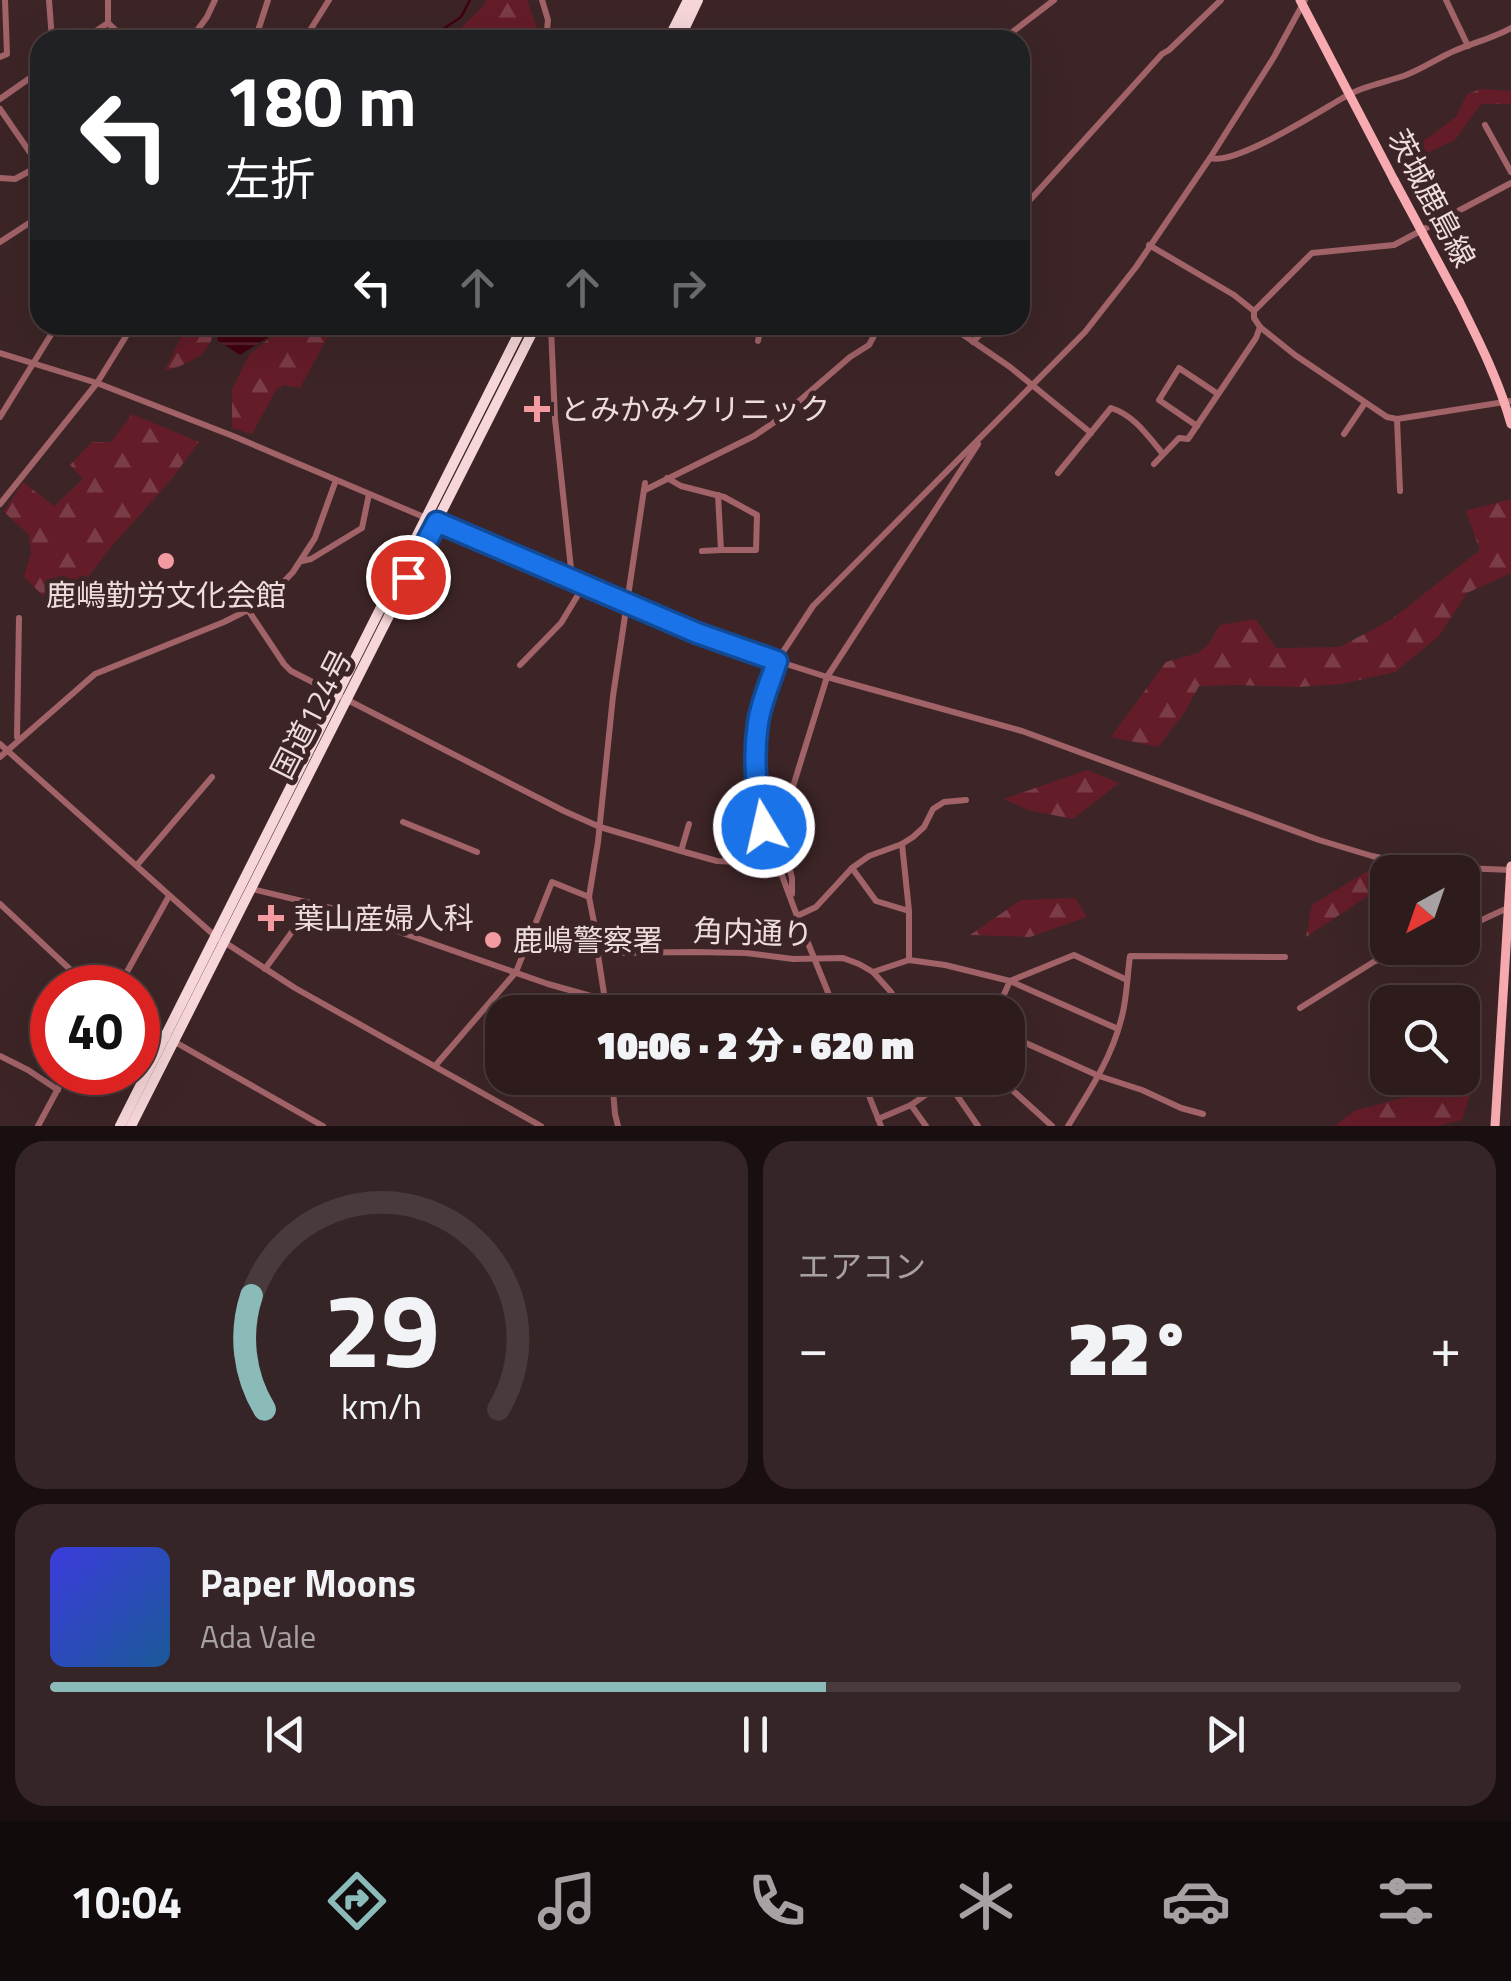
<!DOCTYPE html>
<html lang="ja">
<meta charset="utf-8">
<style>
:root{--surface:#2e1c1d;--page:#362526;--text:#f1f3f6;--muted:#a7a1a4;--line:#493a3b;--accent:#8bbbb9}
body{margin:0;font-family:"Titillium Web","Noto Sans JP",sans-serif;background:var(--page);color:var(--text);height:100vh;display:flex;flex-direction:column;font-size:38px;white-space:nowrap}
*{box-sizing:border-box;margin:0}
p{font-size:32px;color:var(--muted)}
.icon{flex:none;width:55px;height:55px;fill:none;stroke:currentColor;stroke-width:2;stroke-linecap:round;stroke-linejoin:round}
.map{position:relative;height:1126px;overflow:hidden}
.side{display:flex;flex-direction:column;gap:15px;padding:15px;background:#190f10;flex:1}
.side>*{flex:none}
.top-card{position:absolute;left:30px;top:30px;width:1000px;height:305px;border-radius:30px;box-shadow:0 10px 40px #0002,0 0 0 2px var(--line);background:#202124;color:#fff;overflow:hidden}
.needle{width:65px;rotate:220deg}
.tools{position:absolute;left:1370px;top:855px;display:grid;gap:20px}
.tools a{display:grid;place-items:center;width:110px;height:110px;border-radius:20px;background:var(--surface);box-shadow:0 10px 40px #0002,0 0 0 2px var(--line);font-size:50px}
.speed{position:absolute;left:30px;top:965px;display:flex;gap:20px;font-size:50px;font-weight:700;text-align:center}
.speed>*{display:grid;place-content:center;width:130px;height:130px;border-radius:50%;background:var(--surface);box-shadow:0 10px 40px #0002,0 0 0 2px var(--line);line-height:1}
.speed .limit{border:15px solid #d22;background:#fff;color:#111}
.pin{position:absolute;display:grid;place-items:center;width:85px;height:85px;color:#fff;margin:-42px;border:5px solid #fff;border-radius:50%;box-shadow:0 2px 10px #0007}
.me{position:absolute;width:110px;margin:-55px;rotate:351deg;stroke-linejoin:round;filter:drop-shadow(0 0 8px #0008)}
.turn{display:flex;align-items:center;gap:35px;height:210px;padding:0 30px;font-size:45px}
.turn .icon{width:130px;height:130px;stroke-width:2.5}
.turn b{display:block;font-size:70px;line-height:85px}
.lanes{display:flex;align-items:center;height:95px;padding:0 30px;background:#0003;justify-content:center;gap:50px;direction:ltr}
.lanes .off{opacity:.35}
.big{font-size:75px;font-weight:800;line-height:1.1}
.side .card{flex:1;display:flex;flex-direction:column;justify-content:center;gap:15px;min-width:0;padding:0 35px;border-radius:30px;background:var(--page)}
.side .dial{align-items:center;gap:0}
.dial svg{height:260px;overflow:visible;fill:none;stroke:var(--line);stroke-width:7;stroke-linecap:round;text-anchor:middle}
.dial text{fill:var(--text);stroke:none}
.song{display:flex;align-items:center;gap:30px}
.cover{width:120px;height:120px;border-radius:15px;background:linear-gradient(135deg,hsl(240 70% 55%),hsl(210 70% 35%))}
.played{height:10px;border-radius:5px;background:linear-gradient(90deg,var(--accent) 55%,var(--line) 55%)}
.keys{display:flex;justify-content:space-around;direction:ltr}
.heat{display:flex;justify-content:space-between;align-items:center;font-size:55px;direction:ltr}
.side .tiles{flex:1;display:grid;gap:15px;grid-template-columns:1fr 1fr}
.card:last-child{grid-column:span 2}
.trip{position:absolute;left:485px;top:995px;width:540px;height:100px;border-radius:30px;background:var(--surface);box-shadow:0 10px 40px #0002,0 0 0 2px var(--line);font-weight:800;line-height:100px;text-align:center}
.menu{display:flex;height:160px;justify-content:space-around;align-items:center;background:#120b0c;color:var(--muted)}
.menu .icon{width:70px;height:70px}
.menu .active{color:var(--accent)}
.menu b{font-size:45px;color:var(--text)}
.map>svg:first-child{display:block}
</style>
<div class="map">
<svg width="1511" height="1126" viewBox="0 0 1511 1126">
<defs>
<pattern id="forest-firs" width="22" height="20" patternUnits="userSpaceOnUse" patternTransform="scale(2.5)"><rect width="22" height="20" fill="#641c28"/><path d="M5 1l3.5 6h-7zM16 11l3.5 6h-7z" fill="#7a3c47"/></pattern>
<pattern id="water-rules" width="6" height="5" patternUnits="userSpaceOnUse" patternTransform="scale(2.5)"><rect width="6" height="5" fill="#40000f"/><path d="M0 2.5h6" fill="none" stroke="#5c2531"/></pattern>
</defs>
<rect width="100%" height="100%" fill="#3d2527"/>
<g fill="url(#forest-firs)">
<polygon points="486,0 527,0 538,31 560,34 555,40 449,40 483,6"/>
<polygon points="1481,89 1511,91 1511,104 1481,104 1455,140 1404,164 1414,148 1456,117 1467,94"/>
<path d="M189,325H219C214,333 209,348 202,354C194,360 174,370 165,370C174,355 178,339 189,325Z"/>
<polygon points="282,325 334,325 300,388 284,385 276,390 252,434 232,428 232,389 249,355 281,329"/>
<polygon points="132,414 199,442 169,482 111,547 61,613 24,577 31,553 29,535 4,512 23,482 54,506 83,479 70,465 92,442 111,442"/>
<polygon points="1511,499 1511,573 1467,593 1439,636 1395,672 1341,684 1299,687 1235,685 1199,686 1186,710 1158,747 1111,737 1166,662 1198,653 1208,645 1220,625 1255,619 1276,648 1340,647 1392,619 1480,550 1466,511"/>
<polygon points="1087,770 1119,783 1073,819 1028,810 1004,799"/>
<polygon points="1369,870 1387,874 1387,888 1365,898 1306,937 1312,905"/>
<polygon points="1075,898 1087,917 1030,937 970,935 1021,900"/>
<polygon points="1472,1087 1462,1120 1438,1126 1335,1126 1354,1111 1409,1096"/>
</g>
<polygon fill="url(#water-rules)" points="222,325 275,325 269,333 270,336 240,355 217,340"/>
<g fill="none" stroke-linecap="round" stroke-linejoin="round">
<polyline stroke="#40000f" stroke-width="2.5" points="427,40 461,17 470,0"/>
<g stroke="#a16368" stroke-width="6">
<polyline points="49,0 52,40"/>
<polyline points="108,0 108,23 126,40"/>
<polyline points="542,0 548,20 546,40"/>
<polyline points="1446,0 1468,46"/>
<polyline points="887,31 891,40"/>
<polyline points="82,40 108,23"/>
<polyline points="190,40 207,17 215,0"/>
<polyline points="255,40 268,0"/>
<polyline points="304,40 329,0"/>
<polyline points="1002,40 1054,0"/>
<polyline points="0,57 7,54 5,0"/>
<polyline points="31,78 40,91"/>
<polyline points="0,99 40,71"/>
<polyline points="0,109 40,167"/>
<polyline points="1485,125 1511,172"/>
<path d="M1210,158C1234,166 1317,113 1341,99C1361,86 1384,83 1406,75C1422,69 1438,58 1454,51C1473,43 1493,38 1511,28"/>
<polyline points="0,178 15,179 39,166"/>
<polyline points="1020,211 1162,54 1169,50 1221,0"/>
<polyline points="0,242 40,216"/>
<polyline points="1149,245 1234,295 1254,311 1254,318 1260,327 1295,355 1387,417 1397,419 1511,401"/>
<polyline points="1254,311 1312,253 1394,245 1511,183"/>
<polyline points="544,325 551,328 555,419 572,578"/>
<polyline points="949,325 1010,367 1091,433"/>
<polyline points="758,341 761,325"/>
<polyline points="973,342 989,325"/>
<polyline points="0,353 97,383 233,436 697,633 777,661 827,677 1022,731 1319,840 1372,856 1403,863 1438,867 1511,870"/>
<polyline points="0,417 57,325"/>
<polyline points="1397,419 1400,491"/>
<polyline points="1197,426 1159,400 1179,368 1218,394"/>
<polyline points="1344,434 1365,403"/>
<polyline points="1154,464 1179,438 1188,439 1256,338 1260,327"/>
<path d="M1058,473L1111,408C1134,415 1148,436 1163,454"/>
<polyline points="667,478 681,486 724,497 757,515 756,550 721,550"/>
<polyline points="645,490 754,436 776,421 850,357 869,345 880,325"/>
<polyline points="0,504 97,383 133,325"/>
<polyline points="702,551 721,550 718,495"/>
<polyline points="302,561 311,559 362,528 369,494"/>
<polyline points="248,610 284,664 291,671 564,811 600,827 681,851 689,824"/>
<polyline points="520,665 561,623 584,585"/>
<polyline points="17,737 19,618"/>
<polyline points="0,744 215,936 295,988 541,1126"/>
<polyline points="0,757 95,674 224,622 248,610 275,591 293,572 315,538 336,480"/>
<polyline points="403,822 477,852"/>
<polyline points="902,844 909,911 909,960"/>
<polyline points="681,851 717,861 778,864"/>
<polyline points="137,865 212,777"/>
<polyline points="852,868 876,901 909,911"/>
<polyline points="252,889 331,908 548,984 605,1000 598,955 600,953 695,952 746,953 793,959 843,958 859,964 873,972 891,992 903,1012"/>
<polyline points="792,894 792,878 783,843 786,809 827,677 978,444"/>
<polyline points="0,904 90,988"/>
<polyline points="797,916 816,907 852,868 869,856 902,844 913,837 924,827 933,809 944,802 966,800"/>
<polyline points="1462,929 1510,907"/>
<polyline points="600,953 589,897 598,842 613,696 645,483"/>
<polyline points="265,969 313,903"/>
<polyline points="873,972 909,960 945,965 1010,981 1118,1029"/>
<polyline points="118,988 169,896"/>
<polyline points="1300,1008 1375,961 1421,948"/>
<polyline points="836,1012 797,916 764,827 759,806 755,769 758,720 777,661 813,606 1085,332 1136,267 1210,158 1274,57 1305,0"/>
<polyline points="907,1012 942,1006 957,1012"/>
<polyline points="996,1012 1010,981 1074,955 1127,980"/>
<polyline points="138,1021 323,1126"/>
<polyline points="1008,1035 1099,1076 1142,1090 1181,1108 1203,1114"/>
<polyline points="0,1056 28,1070 58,1090"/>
<polyline points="435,1066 516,972 552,882 589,897"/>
<polyline points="612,1078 615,1114 618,1126"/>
<polyline points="862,1078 881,1126"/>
<polyline points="945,1078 978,1126"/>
<polyline points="999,1078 1052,1126"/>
<polyline points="911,1105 926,1126"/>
<polyline points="878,1119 911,1105 950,1078"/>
<polyline points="38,1126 67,1072"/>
<path d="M1068,1126C1089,1092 1111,1059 1121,1020C1127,1000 1127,977 1130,956L1285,957"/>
</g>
<g stroke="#f7aaaf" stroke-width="9">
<polyline points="1300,0 1394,180"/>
<path d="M1459,301C1479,341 1499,381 1511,424"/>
<polyline points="1495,1126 1511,866"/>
</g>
<g stroke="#f6d6d8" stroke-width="10">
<polyline points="668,40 688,0"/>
<polyline points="679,40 698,0"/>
<polyline points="120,1126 523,325"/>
<polyline points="131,1126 536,325"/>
</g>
<polyline stroke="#f7aaaf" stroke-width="9" points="1394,180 1459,301"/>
</g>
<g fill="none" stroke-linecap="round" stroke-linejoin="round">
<defs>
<path id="route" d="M408,577L437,522L697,633L777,661C771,681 761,702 758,723C753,757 756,794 764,827"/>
</defs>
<use href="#route" stroke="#114b97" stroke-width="25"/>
<use href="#route" stroke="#1a73e8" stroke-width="18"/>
</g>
<g fill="#f49aa1" stroke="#3d2527" stroke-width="4">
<path d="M532 394h10v10h10v10h-10v10h-10v-10h-10v-10h10z"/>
<circle cx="166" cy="561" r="10"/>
<path d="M266 903h10v10h10v10h-10v10h-10v-10h-10v-10h10z"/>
<circle cx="493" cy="940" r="10"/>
</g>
<g text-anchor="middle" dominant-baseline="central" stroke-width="10" stroke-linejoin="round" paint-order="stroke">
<g font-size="30" fill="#eddcdc" stroke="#3d2527">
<text transform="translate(1432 198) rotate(62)">茨城鹿島線</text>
<text transform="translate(311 714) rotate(-63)">国道124号</text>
<text transform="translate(753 932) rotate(2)">角内通り</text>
</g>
<g font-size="30" fill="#eddcdc" stroke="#3d2527" text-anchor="start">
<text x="560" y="409">とみかみクリニック</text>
<text x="166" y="595" text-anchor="middle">鹿嶋勤労文化会館</text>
<text x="294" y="918">葉山産婦人科</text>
<text x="513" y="940">鹿嶋警察署</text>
</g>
</g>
</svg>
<div class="tools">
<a><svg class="needle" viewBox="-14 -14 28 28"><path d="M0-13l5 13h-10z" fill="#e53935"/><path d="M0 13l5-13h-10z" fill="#a7a1a4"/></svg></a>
<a><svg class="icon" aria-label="search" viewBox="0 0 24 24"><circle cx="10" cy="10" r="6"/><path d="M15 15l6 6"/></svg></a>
</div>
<div class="speed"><div class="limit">40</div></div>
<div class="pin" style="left:408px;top:577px;background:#d93025"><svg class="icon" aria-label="arrive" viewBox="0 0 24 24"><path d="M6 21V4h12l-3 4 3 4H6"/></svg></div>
<svg class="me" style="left:764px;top:827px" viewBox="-20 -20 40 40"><circle r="17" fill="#1a73e8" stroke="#fff" stroke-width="3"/><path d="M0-11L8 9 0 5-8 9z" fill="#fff"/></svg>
<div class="trip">10:06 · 2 分 · 620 m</div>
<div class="top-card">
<div class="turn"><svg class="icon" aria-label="left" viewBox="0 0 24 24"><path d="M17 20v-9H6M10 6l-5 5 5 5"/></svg><div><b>180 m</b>左折</div></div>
<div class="lanes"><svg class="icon" aria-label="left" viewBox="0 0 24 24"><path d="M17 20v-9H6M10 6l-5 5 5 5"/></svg><svg class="icon off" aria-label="ahead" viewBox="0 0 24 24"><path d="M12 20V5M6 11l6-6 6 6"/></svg><svg class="icon off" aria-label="ahead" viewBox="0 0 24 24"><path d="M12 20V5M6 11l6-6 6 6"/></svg><svg class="icon off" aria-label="right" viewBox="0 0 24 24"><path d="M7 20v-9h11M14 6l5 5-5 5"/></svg></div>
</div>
</div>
<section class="side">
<div class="tiles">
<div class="card dial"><svg viewBox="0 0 100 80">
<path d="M14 69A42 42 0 1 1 86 69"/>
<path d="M14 69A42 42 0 0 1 10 34" stroke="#8bbbb9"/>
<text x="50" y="56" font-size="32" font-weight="700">29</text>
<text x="50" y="72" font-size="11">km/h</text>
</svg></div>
<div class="card"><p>エアコン</p>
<div class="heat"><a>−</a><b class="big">22°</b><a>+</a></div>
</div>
<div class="card">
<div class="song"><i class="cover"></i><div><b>Paper Moons</b><p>Ada Vale</p></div></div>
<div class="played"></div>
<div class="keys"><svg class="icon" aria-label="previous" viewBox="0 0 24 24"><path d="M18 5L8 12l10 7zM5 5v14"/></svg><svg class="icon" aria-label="pause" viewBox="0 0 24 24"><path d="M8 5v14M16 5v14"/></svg><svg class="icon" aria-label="next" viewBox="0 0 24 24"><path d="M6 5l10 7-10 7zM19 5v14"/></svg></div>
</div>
</div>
</section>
<nav class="menu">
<b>10:04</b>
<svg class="icon active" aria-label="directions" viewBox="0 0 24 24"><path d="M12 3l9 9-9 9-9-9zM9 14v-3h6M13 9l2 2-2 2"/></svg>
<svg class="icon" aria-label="music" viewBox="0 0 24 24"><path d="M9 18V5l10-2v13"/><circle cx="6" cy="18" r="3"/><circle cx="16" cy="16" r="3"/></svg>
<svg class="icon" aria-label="phone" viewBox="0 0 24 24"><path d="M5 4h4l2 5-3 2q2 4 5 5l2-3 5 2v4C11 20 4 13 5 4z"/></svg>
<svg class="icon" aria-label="climate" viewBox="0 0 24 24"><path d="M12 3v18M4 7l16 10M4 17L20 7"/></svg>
<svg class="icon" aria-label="car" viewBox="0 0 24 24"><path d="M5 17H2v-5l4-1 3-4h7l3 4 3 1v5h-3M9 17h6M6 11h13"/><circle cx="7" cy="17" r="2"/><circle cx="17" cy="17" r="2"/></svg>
<svg class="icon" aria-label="filters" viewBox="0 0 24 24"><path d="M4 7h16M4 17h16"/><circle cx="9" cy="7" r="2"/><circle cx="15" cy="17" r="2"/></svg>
</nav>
